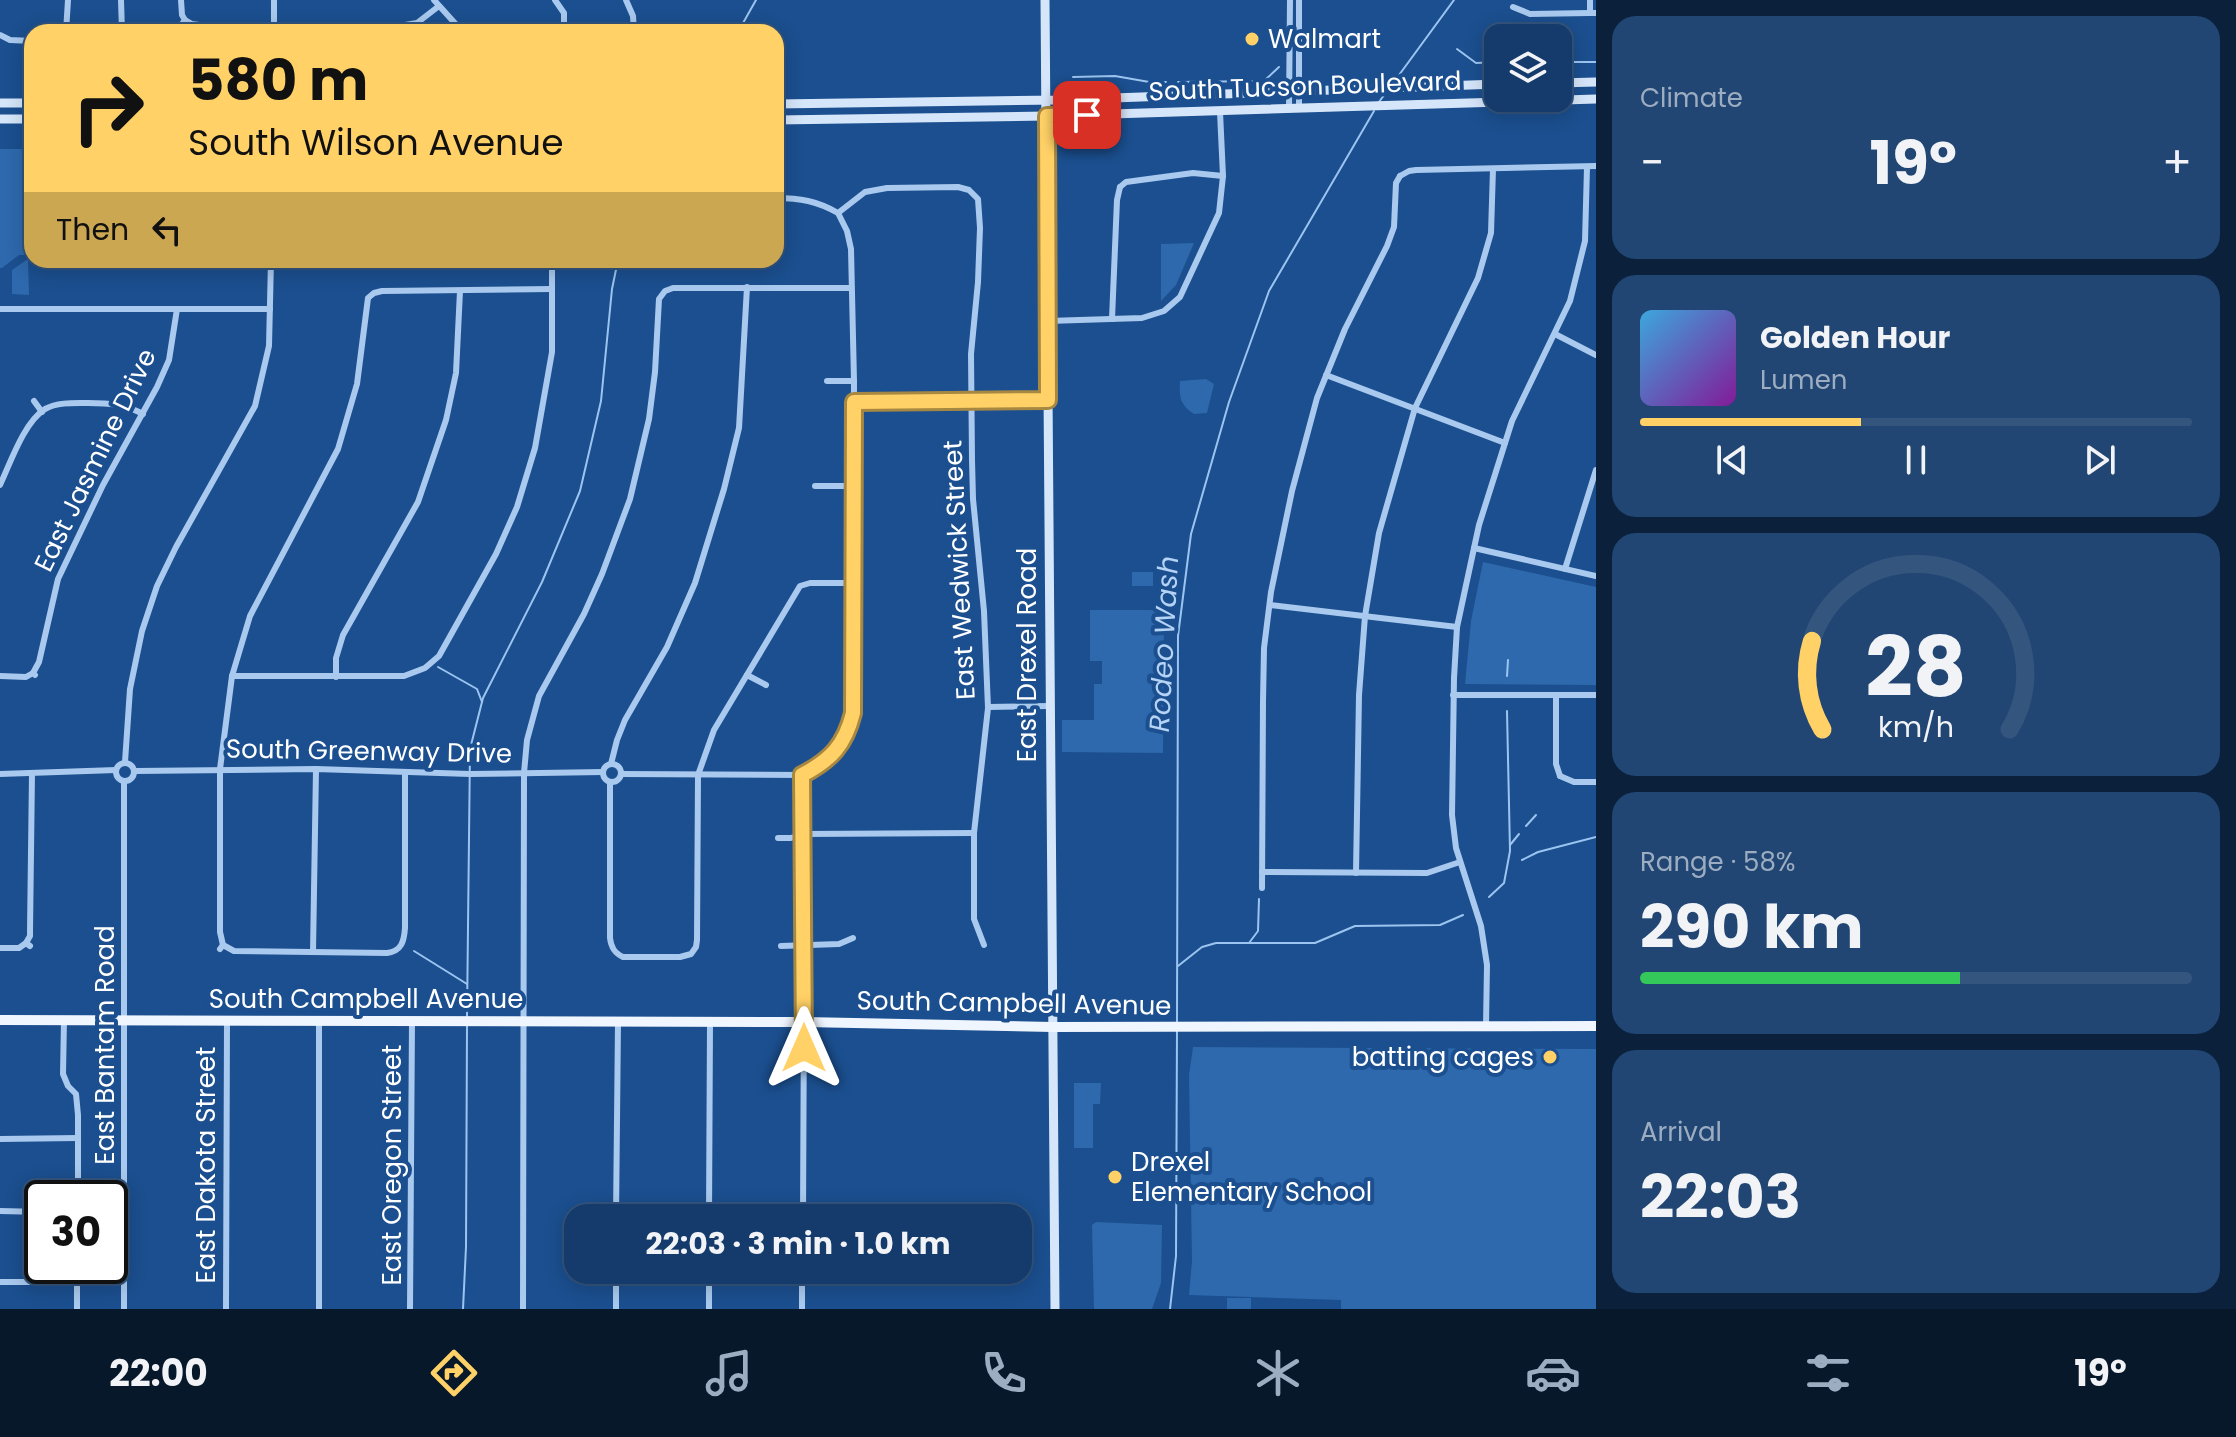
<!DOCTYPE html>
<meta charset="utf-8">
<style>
:root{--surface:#143b6b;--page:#214673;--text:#f1f3f6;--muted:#9dadc1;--line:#33557e;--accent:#ffd166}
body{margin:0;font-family:Poppins,sans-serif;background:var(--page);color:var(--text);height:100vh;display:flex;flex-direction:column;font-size:30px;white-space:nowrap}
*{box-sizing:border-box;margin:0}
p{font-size:26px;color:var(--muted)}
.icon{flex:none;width:44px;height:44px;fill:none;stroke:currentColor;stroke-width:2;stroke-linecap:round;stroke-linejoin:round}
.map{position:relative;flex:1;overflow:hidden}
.side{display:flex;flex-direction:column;gap:16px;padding:16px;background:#0b203b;width:640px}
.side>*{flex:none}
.guide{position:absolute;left:24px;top:24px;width:760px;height:244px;border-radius:24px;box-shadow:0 4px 20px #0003,0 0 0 2px var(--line);background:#ffd166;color:#111;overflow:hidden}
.tools{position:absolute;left:1484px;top:24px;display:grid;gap:16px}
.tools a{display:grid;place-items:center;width:88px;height:88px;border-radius:16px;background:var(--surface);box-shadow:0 4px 20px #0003,0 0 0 2px var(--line);font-size:40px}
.speed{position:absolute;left:24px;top:1180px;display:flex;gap:16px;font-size:40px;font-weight:700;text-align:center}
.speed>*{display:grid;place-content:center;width:104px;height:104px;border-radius:50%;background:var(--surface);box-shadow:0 4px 20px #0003,0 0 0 2px var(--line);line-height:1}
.speed .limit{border:4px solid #111;border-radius:12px;background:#fff;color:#111}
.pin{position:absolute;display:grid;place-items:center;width:68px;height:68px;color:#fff;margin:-34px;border-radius:16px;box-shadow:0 4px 12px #0006}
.me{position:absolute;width:88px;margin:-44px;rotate:0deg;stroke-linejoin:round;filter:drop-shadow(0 0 6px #0008)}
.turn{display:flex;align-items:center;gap:28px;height:168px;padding:0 32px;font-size:36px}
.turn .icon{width:104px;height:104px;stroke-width:2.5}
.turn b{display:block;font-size:56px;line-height:68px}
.then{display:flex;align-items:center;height:76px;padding:0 32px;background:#0003;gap:16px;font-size:30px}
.big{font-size:60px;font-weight:700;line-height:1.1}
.side .widget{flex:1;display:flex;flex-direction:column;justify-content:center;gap:12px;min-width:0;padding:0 28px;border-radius:24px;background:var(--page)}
.side .dial{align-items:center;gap:0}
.dial svg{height:208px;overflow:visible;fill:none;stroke:var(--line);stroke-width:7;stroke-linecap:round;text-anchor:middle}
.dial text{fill:var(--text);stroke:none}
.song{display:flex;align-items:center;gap:24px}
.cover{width:96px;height:96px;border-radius:12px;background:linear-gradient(135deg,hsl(200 70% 55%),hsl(290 70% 35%))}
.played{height:8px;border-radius:4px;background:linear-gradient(90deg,var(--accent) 40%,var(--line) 40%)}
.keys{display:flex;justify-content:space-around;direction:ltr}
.heat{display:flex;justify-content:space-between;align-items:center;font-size:44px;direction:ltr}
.charge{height:12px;border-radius:6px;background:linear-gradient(90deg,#34c759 58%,var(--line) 0)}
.trip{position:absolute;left:564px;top:1204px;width:468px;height:80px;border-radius:24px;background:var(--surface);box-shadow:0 4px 20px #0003,0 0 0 2px var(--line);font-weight:700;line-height:80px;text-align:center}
.menu{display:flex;height:128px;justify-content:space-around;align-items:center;background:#08182b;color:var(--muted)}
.menu .icon{width:56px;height:56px}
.menu .selected{color:var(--accent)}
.menu b{font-size:36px;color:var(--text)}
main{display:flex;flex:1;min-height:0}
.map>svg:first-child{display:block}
</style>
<main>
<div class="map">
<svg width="1596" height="1309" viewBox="0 0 1596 1309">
<rect width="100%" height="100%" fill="#1b4f8f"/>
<g fill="#2e69ad">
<polygon points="0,149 32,149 32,255 19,255 2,268 0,268"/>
<polygon points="1194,243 1176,285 1161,301 1161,244"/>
<polygon points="28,259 29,295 12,294 12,270"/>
<path d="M1206,379L1214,384L1207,413L1194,414C1180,405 1179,397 1180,381Z"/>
<polygon points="1483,562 1596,587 1596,685 1465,684 1471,621"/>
<rect x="1132" y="572" width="21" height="14"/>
<polygon points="1090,610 1164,610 1163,753 1062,752 1062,720 1094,720 1094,684 1102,684 1102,661 1090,661"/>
<polygon points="1193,1047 1596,1049 1596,1309 1341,1309 1341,1300 1189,1295 1192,1261 1189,1075"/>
<polygon points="1074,1083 1101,1083 1100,1104 1093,1104 1093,1148 1074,1148"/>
<polygon points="1096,1222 1162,1225 1161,1283 1152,1309 1094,1309 1092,1225"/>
<rect x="1227" y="1298" width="24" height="11"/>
</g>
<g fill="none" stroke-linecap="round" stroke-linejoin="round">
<g stroke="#9cc4f0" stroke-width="2">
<polyline points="738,32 756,0"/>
<polyline points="1306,46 1318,37"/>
<polyline points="1457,49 1476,63 1498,62"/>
<polyline points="1558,62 1596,62"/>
<polyline points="1073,77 1115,76 1155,83 1166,82"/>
<polyline points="1178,82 1264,81 1279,67"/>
<polyline points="1391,86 1454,0"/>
<polyline points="1379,102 1387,91"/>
<polyline points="438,667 477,689 482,702"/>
<polyline points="1507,676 1508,660"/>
<polyline points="1526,826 1536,815"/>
<polyline points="1510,845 1519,834"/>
<polyline points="1522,860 1538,852 1596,837"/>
<polyline points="1489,897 1504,883 1510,851 1507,711"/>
<polyline points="1249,943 1258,931 1259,899"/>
<polyline points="414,951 467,984"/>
<polyline points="1178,966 1202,947 1216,943 1315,943 1355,926 1440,925 1463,915"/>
<polyline points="467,1016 470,749 483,698 542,582 580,491 601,401 612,289 618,260"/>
<polyline points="1177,1023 1178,636 1191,534 1229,402 1269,291 1374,111"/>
<polyline points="463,1309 466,1247 467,1026"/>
<polyline points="1170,1309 1176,1256 1177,1029"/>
</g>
<g stroke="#a9c9ee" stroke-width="6">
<polyline points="121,0 122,32"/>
<polyline points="181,0 182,15 185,20 181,25"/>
<polyline points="274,0 274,24"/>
<polyline points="434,0 461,30 469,32"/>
<polyline points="555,0 564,13 564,29 571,32"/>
<polyline points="626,0 633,16 634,32"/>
<polyline points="1299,0 1299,108"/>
<polyline points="1590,0 1590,13 1596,13"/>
<polyline points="1513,7 1530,14 1590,13"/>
<polyline points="185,20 192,24 199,25 405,25 417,23 439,6"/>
<polyline points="66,32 68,0"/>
<polyline points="0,35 10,40 32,41"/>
<polyline points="1289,108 1290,0"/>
<polyline points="1400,176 1409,171 1416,170 1596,166"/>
<polyline points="1120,187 1126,182 1193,173 1223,176"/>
<path d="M776,198C800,198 817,201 838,213L865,192L887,188L958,187L969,190L978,199L980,228L978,282L971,354L972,460L973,499L984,611L988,708L974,833V919L984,945"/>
<polyline points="0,309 270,309"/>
<polyline points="1112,319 1117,200 1120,187"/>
<polyline points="1048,321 1142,318 1164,311 1180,297 1219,213 1223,176 1220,112"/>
<polyline points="1555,334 1596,355"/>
<polyline points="1326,375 1505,443"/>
<polyline points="827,381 854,381"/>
<polyline points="34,401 42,412"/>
<polyline points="854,402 1048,400"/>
<path d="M0,485C10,464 24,422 45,409C58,402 74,403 88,403C109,403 124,404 143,414"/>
<polyline points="815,486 853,486"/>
<polyline points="1474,548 1596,576"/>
<polyline points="1565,569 1596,470"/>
<polyline points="1270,605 1457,627"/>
<polyline points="33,673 39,662 58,579 103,485 157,387 169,360 177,309"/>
<polyline points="747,675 766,685"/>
<polyline points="0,676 26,677 33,673 35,675"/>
<polyline points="232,676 404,676 425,668 439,656 496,554 517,507 535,448 552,352 552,260"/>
<polyline points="336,677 336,658 343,635 418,502 446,420 456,373 460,291"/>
<polyline points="1453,695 1596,695"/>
<polyline points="1556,696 1556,764 1560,776"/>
<polyline points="988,707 1049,706"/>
<polyline points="125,762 130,689 142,631 157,586 176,547 255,406 269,346 271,260"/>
<circle cx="125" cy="772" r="9"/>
<circle cx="612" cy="773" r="9"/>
<polyline points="611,764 617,740 625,720 667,647 695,583 724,489 739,428 747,287"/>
<polyline points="135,771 316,769 470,774 603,772"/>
<polyline points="0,774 116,770"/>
<path d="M621,774L802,775C831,760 845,745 853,713L854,381L851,249L847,231L838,213"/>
<polyline points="802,775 804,1006 803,1218"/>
<polyline points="1560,776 1574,782 1596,782"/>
<path d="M610,782V938C611,947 614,953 623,957H680L691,954L696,947L697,940L698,775L714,730L800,586L810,583H853"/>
<polyline points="778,838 791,838 803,834 974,833"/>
<polyline points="1262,872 1427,873 1460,862"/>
<polyline points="1356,873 1359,695 1365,616 1379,533 1415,408 1478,278 1491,233 1493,169"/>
<polyline points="1262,888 1263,701 1264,648 1271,592 1292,491 1317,398 1345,329 1387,246 1394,227 1396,183 1400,176"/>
<polyline points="26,943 30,936 30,931 32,773"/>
<polyline points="223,945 220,932 220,769 232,676 250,616 338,449 357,384 368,298 374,293 382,291 552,289"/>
<polyline points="781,946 839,944 853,938"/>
<polyline points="0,948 19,948 26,943 30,946"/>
<path d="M220,949L223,945L234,951L387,953C402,951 404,941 405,928V773"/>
<polyline points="313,952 316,769"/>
<polyline points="64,1020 63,1074 68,1086 76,1094 78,1115 78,1198"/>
<polyline points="319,1021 319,1309"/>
<polyline points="1486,1026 1487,965 1481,926 1456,848 1452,815 1454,678 1457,627 1479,525 1512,421 1570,301 1585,241 1587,167"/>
<polyline points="0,1139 78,1138"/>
<polyline points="0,1211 42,1212"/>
<polyline points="616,1218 618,1022"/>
<polyline points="709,1218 710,1022"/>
<polyline points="0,1282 77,1282"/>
<polyline points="77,1309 77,1266"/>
<polyline points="124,1309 124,781"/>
<polyline points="226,1309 227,1021"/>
<polyline points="410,1309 412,1021"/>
<polyline points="523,1309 524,773 527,740 539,696 584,614 602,574 630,499 649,419 655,372 659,299 665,291 673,288 850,288"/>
<polyline points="616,1309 616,1270"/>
<polyline points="709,1309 709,1270"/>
<polyline points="802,1309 802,1270"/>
</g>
<g stroke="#d6e6fa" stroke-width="9">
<polyline points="1045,0 1055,1309"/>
<polyline points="1558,83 1596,82"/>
<polyline points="0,103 32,103"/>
<polyline points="776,104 1058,100 1498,84"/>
<polyline points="0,119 32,119"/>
<polyline points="776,120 1047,116 1596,99"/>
</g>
<polyline stroke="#f0f6ff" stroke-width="10" points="0,1020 804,1022 1053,1027 1596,1026"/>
</g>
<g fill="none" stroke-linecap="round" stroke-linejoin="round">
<defs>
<path id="route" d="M804,1048L802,775C831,760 845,745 853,713L854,402L1048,400L1047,116L1087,115"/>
</defs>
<use href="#route" stroke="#a68842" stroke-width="20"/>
<use href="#route" stroke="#ffd166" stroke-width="14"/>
</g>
<g fill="#ffd166" stroke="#1b4f8f" stroke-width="3">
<circle cx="1252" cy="39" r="8"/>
<circle cx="1550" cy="1057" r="8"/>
<circle cx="1115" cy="1177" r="8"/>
</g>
<g text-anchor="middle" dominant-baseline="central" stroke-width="8" stroke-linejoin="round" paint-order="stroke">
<g font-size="26" fill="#fff" stroke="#1b4f8f" text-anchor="start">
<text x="1268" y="39">Walmart</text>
<text x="1534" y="1057" text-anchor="end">batting cages</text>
<text x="1131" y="1162">Drexel<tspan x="1131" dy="30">Elementary School</tspan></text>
</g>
<g font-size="26" fill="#fff" stroke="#1b4f8f">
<text transform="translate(1305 86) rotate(-2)">South Tucson Boulevard</text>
<text transform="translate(95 460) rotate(-64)">East Jasmine Drive</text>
<text transform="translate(959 570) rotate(-93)">East Wedwick Street</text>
<text transform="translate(1027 655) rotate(-90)">East Drexel Road</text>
<text transform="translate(369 751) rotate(1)">South Greenway Drive</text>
<text x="366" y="999">South Campbell Avenue</text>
<text transform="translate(1014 1003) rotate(1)">South Campbell Avenue</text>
<text transform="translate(105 1045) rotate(-90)">East Bantam Road</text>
<text transform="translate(206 1165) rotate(-90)">East Dakota Street</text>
<text transform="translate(392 1165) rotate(-90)">East Oregon Street</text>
</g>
<g font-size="28" font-style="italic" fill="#b5d3f5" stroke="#1b4f8f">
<text transform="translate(1164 644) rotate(-87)">Rodeo Wash</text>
</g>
</g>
</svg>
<div class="tools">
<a><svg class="icon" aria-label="layers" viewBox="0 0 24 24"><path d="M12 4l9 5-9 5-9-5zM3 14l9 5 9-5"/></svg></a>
</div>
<div class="speed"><div class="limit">30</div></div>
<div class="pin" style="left:1087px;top:115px;background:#d93025"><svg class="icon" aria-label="arrive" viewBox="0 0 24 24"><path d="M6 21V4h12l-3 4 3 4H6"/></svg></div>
<svg class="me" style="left:804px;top:1048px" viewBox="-20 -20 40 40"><path d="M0-17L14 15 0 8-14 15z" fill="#ffd166" stroke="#fff" stroke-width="4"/></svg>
<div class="trip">22:03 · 3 min · 1.0 km</div>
<div class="guide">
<div class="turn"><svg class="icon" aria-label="right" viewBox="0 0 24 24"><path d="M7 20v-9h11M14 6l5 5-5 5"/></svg><div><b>580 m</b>South Wilson Avenue</div></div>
<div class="then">Then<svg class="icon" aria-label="left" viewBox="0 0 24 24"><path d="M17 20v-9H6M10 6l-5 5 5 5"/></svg></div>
</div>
</div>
<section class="side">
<div class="widget"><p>Climate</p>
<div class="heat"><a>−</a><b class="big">19°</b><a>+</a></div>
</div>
<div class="widget">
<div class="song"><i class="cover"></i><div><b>Golden Hour</b><p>Lumen</p></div></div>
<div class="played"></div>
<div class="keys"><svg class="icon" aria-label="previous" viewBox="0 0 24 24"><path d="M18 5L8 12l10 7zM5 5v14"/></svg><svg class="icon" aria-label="pause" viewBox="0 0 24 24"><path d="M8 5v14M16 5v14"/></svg><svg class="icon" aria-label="next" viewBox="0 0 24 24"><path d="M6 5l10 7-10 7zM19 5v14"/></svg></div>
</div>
<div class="widget dial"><svg viewBox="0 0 100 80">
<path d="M14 69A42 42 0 1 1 86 69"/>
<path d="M14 69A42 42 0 0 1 10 35" stroke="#ffd166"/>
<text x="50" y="56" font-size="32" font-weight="700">28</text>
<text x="50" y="72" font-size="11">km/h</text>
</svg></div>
<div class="widget"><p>Range · 58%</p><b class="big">290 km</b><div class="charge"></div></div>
<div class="widget"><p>Arrival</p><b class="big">22:03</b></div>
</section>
</main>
<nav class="menu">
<b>22:00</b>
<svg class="icon selected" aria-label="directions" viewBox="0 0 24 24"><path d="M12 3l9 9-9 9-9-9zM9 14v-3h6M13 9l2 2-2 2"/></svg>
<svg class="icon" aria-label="music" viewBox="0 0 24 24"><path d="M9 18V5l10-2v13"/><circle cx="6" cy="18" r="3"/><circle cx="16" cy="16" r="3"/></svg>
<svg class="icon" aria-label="phone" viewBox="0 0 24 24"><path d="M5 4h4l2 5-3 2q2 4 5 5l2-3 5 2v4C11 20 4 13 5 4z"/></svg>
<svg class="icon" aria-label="climate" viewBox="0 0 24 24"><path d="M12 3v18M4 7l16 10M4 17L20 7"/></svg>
<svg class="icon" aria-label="car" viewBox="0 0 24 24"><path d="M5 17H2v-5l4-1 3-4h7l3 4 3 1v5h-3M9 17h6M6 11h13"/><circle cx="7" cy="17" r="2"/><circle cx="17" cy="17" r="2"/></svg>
<svg class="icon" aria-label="filters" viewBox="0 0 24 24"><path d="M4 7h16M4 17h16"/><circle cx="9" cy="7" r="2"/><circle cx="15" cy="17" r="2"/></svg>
<b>19°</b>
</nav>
